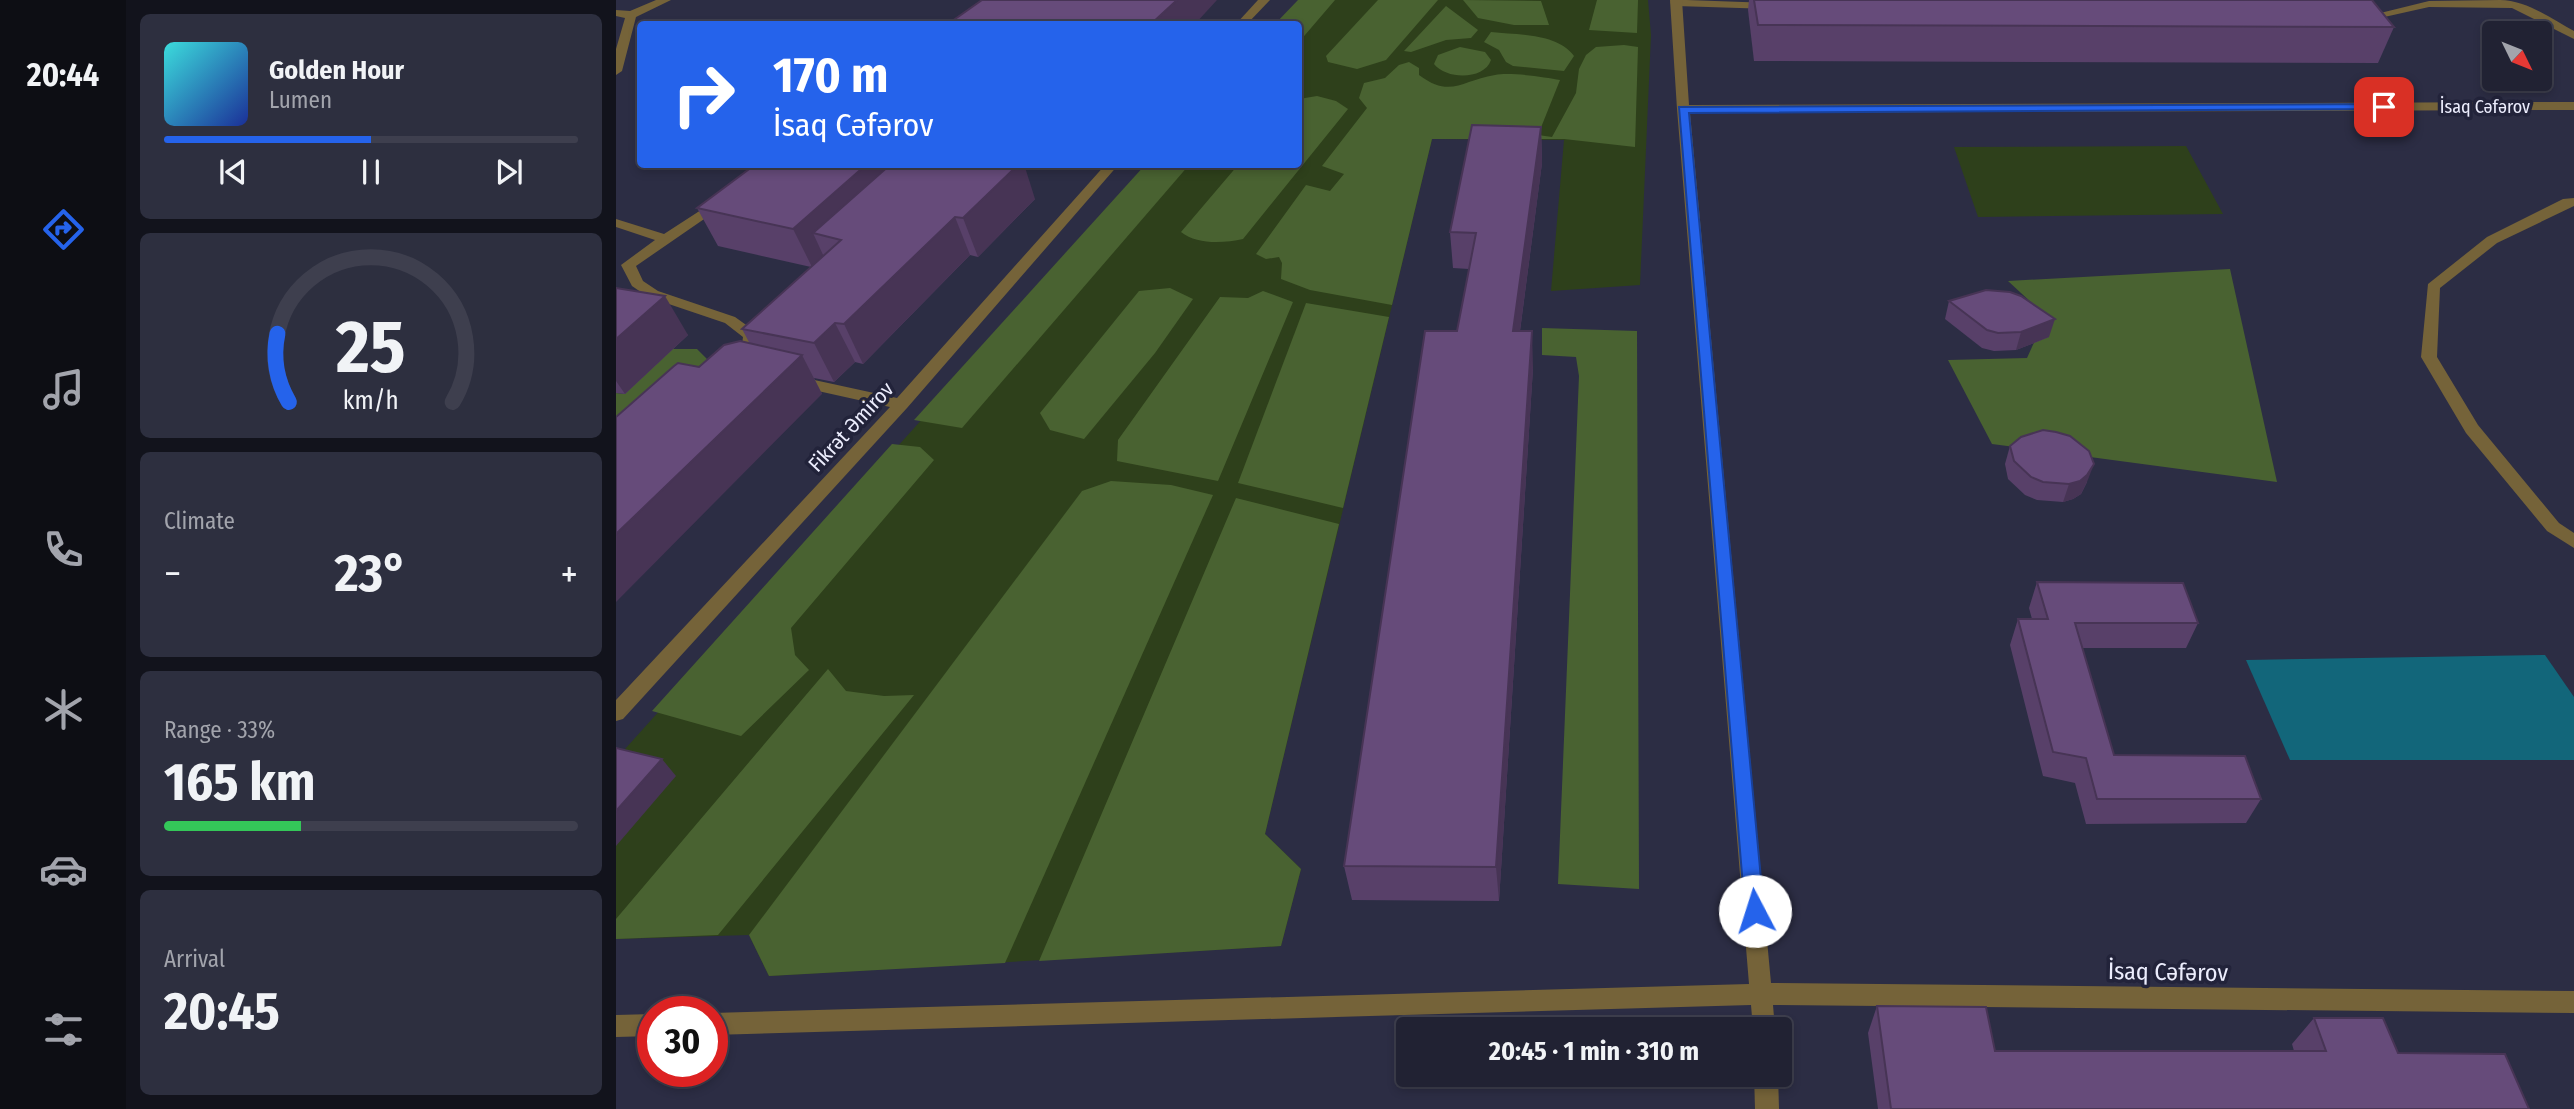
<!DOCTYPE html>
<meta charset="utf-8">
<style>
:root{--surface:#212233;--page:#2d2f3f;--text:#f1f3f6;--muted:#a2a4ac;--line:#3e3f4e;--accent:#2563eb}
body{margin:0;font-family:"Fira Sans Condensed",sans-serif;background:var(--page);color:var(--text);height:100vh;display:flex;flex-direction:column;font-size:26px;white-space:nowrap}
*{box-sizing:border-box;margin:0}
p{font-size:23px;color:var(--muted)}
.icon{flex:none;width:38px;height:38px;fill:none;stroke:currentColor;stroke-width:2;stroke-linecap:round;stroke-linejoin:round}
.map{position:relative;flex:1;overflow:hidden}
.drawer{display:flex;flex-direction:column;gap:14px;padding:14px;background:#12131c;width:490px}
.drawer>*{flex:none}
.top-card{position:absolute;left:21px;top:21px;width:665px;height:147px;border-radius:7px;box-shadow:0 4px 10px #0003,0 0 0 2px var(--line);background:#2563eb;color:#fff;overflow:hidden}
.needle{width:46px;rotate:133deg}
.buttons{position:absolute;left:1866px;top:21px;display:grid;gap:14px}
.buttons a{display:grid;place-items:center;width:70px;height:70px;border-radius:7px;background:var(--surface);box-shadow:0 4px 10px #0003,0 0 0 2px var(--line);font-size:35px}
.speed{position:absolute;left:21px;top:996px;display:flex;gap:14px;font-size:35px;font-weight:700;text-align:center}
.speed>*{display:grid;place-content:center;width:91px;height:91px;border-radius:50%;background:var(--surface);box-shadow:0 4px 10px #0003,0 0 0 2px var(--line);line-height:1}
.speed .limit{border:10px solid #d22;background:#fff;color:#111}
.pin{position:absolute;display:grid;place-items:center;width:60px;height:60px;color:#fff;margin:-30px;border-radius:14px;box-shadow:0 4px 10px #0006}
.me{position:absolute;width:77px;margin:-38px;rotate:355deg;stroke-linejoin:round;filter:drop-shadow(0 0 5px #0008)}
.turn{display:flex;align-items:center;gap:24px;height:147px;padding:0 21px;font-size:32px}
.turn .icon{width:91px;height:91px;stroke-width:2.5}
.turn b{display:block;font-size:49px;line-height:60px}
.big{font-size:52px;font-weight:700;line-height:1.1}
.drawer .card{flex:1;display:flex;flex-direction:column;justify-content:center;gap:10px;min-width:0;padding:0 24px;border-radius:10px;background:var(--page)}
.drawer .dial{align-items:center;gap:0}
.dial svg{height:182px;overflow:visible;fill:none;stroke:var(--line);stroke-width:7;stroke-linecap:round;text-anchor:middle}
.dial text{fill:var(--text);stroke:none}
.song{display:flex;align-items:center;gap:21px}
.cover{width:84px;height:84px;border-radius:10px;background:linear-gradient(135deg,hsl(180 70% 55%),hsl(230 70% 35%))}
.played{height:7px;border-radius:4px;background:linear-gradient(90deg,var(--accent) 50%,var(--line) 50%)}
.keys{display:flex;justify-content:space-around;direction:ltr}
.heat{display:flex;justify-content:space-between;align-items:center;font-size:38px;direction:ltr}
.charge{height:10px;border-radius:5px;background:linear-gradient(90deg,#34c759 33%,var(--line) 0)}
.trip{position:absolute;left:780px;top:1017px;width:396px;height:70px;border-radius:7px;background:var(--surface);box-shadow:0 4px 10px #0003,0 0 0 2px var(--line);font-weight:700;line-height:70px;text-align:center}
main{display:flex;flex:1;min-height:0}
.tabs{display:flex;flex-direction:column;width:126px;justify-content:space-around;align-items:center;background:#0d0e14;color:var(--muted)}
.tabs .icon{width:49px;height:49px}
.tabs .active{color:var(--accent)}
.tabs b{font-size:32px;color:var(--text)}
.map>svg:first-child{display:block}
</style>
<main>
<nav class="tabs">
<b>20:44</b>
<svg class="icon active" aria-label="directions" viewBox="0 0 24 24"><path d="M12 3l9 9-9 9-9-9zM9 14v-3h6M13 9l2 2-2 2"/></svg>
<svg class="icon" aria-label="music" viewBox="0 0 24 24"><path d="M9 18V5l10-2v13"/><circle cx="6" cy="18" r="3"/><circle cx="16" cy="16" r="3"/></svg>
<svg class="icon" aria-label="phone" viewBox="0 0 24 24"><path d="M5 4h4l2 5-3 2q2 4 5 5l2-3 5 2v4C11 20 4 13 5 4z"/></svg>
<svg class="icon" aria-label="climate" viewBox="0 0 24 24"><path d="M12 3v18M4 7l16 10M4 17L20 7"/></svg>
<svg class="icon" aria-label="car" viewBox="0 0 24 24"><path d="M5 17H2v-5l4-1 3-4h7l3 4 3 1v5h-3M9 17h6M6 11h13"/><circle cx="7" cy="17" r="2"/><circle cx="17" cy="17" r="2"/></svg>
<svg class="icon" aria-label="filters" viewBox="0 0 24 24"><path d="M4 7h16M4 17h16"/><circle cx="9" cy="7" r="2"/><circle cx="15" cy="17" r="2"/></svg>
</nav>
<section class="drawer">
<div class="card">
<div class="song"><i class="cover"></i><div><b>Golden Hour</b><p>Lumen</p></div></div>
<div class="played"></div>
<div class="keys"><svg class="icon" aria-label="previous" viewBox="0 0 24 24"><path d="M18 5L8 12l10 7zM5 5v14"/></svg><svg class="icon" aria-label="pause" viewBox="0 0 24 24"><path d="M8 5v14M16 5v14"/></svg><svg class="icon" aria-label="next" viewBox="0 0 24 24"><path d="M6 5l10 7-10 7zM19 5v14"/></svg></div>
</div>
<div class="card dial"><svg viewBox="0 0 100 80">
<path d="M14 69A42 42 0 1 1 86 69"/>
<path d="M14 69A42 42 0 0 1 9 39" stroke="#2563eb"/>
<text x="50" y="56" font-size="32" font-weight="700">25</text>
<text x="50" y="72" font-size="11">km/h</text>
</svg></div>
<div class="card"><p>Climate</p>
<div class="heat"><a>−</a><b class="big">23°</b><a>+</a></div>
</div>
<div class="card"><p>Range · 33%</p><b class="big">165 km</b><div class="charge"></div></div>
<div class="card"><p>Arrival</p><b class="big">20:45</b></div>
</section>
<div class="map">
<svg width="1958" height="1109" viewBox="0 0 1958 1109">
<rect width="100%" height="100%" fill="#2c2d44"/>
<g fill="#2e401b">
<polygon points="686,0 1032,0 1035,35 1024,285 935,291 948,140 816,139 649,834 685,869 665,946 153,976 133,935 0,939 0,759 535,165 682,164 682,24"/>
<polygon points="1570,146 1607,214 1362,217 1338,147"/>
</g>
<g fill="#496231">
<polygon points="682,0 719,0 683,42 682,24 659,24"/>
<polygon points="762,0 822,0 770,60 741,69 712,62 710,56"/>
<polygon points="847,0 925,1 933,25 898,25 862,18"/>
<polygon points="981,0 1022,0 1021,33 973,30"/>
<polygon points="830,6 862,30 855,38 830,40 795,52 788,51"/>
<path d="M875,32C902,35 941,33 958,56L948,71L897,66L890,62L883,50L868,42Z"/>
<path d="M1008,45L1022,47L1019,147L948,139H816L776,305L694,290L665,279L666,263L663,257L650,259L640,254L690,185L714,191L728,174L706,166L751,108L743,98L748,83L769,78L783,65L793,62L803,68V75C835,99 846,80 879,75C894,72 929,77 944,80L922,135L936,137L960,93L963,69L970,55L980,47Z"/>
<path d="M844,47L869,52L875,60C868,80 831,80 818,64L822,55Z"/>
<path d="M701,96L720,101L732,109L627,239C608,243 581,245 565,232L622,165L682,164L683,99Z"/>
<polygon points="529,165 573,165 346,428 298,420"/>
<polygon points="1614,269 1661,482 1376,444 1332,360 1411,358 1430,316 1392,281"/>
<polygon points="554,288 577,299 539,353 468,439 434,430 424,413 523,291"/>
<polygon points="647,291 677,302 602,481 501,461 502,440 604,297 632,298"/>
<polygon points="690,303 773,317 727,508 622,483"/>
<polygon points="926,328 1021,331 1023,889 942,884 963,376 960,357 926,355"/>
<polygon points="56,349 81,349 95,363 0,419 0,393 8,394"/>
<polygon points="276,444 304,447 318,460 175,628 179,655 193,670 125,736 36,711"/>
<polygon points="495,481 555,485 597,495 389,963 153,976 133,935 466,491"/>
<polygon points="620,498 723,524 649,834 685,869 665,946 423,961"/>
<polygon points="212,669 230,691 268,696 298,695 102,935 0,939 0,919"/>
</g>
<polygon fill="#12667a" points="1929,655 1958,697 1958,760 1674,760 1630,660"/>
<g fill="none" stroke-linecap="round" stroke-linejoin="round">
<g fill="#756339" fill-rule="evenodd">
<polygon points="1071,0 1155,3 1161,6 1155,9 1060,6 1054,3 1059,0"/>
<path d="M1884,0C1910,0 1936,19 1958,31V39L1896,8L1813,7L1746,22L1740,19L1813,1Z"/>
<polygon points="1958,198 1958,206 1881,243 1824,288 1821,357 1862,425 1943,523 1958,533 1958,548 1931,531 1850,433 1805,357 1812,284 1871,237 1947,199"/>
</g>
<g fill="#756339" fill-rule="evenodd">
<polygon points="40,0 55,0 20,17 6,71 0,75 0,49 9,18 0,16 0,10 14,11"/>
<polygon points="642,0 654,0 631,24 620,24"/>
<polygon points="1054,0 1066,0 1073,105 1958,102 1958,110 1074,113 1155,983 1958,991 1958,1013 1157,1005 1159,1029 1137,1029 1135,1005 96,1035 96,1013 1133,984 1061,109"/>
<polygon points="490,164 503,164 291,408 7,719 0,721 0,700 274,407 175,385 172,381 175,377 180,376 281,398"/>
<polygon points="102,199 109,203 107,206 20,266 27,281 42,291 119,317 140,332 142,345 134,350 126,345 127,337 109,323 32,297 16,286 5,265 39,240 0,227 0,219 48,234"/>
<polygon points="37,1014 37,1036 0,1037 0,1015"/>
<polygon points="1138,1074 1162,1074 1163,1109 1139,1109"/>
</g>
</g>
<g fill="#584069">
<polygon points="1133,0 1756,0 1778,27 1762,63 1138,61 1132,10"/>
<polygon points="925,127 926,163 904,331 917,368 883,901 736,900 728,866 841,331 853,269 837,268 834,232"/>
<polygon points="419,199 362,257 354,255 247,364 239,362 218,382 198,378 206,394 83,367 134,344 126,329 195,267 102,246 81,208"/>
<polygon points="0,288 72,335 9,394 0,393"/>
<polygon points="1333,301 1433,337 1400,350 1378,351 1366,348 1329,319"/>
<polygon points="1394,446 1471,482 1465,494 1457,499 1447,502 1421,500 1409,495 1392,479 1389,464"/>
<polygon points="1421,582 1582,623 1570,648 1466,648 1498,755 1645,799 1630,823 1470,824 1459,783 1427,776 1394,645 1402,619 1416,619 1413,608"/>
<polygon points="1261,1006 1379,1051 1678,1051 1676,1044 1698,1018 1913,1109 1262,1109 1252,1033"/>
</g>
<g fill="#473455">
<polygon points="561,0 601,0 579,24 535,24"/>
<polygon points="925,127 926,163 899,368 897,331"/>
<polygon points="251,164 290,164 225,240 197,233 208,257 196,267 177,229"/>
<polygon points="403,164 408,164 419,199 362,257 347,218"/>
<polygon points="339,217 354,255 247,364 228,324"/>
<polygon points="49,296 72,335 9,394 0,381 0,339"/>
<polygon points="1439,319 1433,337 1400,350 1405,332"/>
<polygon points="219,323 239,362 218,382 198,343"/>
<polygon points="916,331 917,368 883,901 880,867"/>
<polygon points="186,355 206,394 0,602 0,534"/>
<polygon points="1478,464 1471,482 1465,494 1457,499 1447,502 1453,484"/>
<polygon points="46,759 60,776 0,846 0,811"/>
</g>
<g fill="#664b7a" stroke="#473455" stroke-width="2">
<polygon points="366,0 561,0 535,24 332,24"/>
<polygon points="1138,0 1756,0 1778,27 1142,25"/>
<polygon points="856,125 925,127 897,331 916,331 880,867 728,866 809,331 841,331 860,233 834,232"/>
<polygon points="140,164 251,164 177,229 81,208"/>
<polygon points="275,164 403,164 347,218 339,217 228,324 219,323 198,343 126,329 225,240 197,233"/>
<polygon points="0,288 49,296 0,339"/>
<polygon points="1370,290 1394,292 1405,296 1439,319 1405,332 1382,333 1371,330 1333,301"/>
<polygon points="124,341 186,355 0,534 0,417 58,366 62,363 83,367 108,345"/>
<polygon points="1427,430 1440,432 1454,436 1473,451 1478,464 1471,475 1464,481 1453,484 1427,482 1415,477 1398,461 1394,446 1405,437"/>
<polygon points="1421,582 1567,583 1582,623 1459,623 1498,755 1629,756 1645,799 1481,799 1470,758 1437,752 1402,619 1432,619"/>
<polygon points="0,748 46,759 0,811"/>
<polygon points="1261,1006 1370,1007 1379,1051 1710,1051 1698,1018 1767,1018 1782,1053 1889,1054 1913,1109 1275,1109"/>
</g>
<polygon fill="#2563eb" stroke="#184099" stroke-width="2" points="1768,104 1774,107 1772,109 1073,113 1148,911 1146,918 1139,920 1132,918 1129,911 1063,107"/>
<g text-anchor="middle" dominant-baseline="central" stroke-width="7" stroke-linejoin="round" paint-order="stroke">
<g font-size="18" fill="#ecedfd" stroke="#22233a">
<text x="1869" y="107">İsaq Cəfərov</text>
</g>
<g font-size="21" fill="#ecedfd" stroke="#22233a">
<text transform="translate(235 427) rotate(-47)">Fikrət Əmirov</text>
</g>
<g font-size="24" fill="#ecedfd" stroke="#22233a">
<text transform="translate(1552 972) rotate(1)">İsaq Cəfərov</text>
</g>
</g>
</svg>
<div class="buttons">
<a><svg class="needle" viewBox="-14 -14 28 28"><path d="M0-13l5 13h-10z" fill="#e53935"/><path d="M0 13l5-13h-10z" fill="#a2a4ac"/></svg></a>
</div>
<div class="speed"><div class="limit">30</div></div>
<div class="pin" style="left:1768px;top:107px;background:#d93025"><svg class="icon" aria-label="arrive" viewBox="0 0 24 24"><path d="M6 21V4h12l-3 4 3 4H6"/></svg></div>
<svg class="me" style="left:1139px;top:911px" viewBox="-20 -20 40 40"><circle r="19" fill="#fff"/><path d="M0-13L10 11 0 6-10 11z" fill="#2563eb"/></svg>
<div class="trip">20:45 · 1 min · 310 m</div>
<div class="top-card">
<div class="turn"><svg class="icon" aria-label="right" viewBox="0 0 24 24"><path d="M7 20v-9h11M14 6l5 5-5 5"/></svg><div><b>170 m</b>İsaq Cəfərov</div></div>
</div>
</div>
</main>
